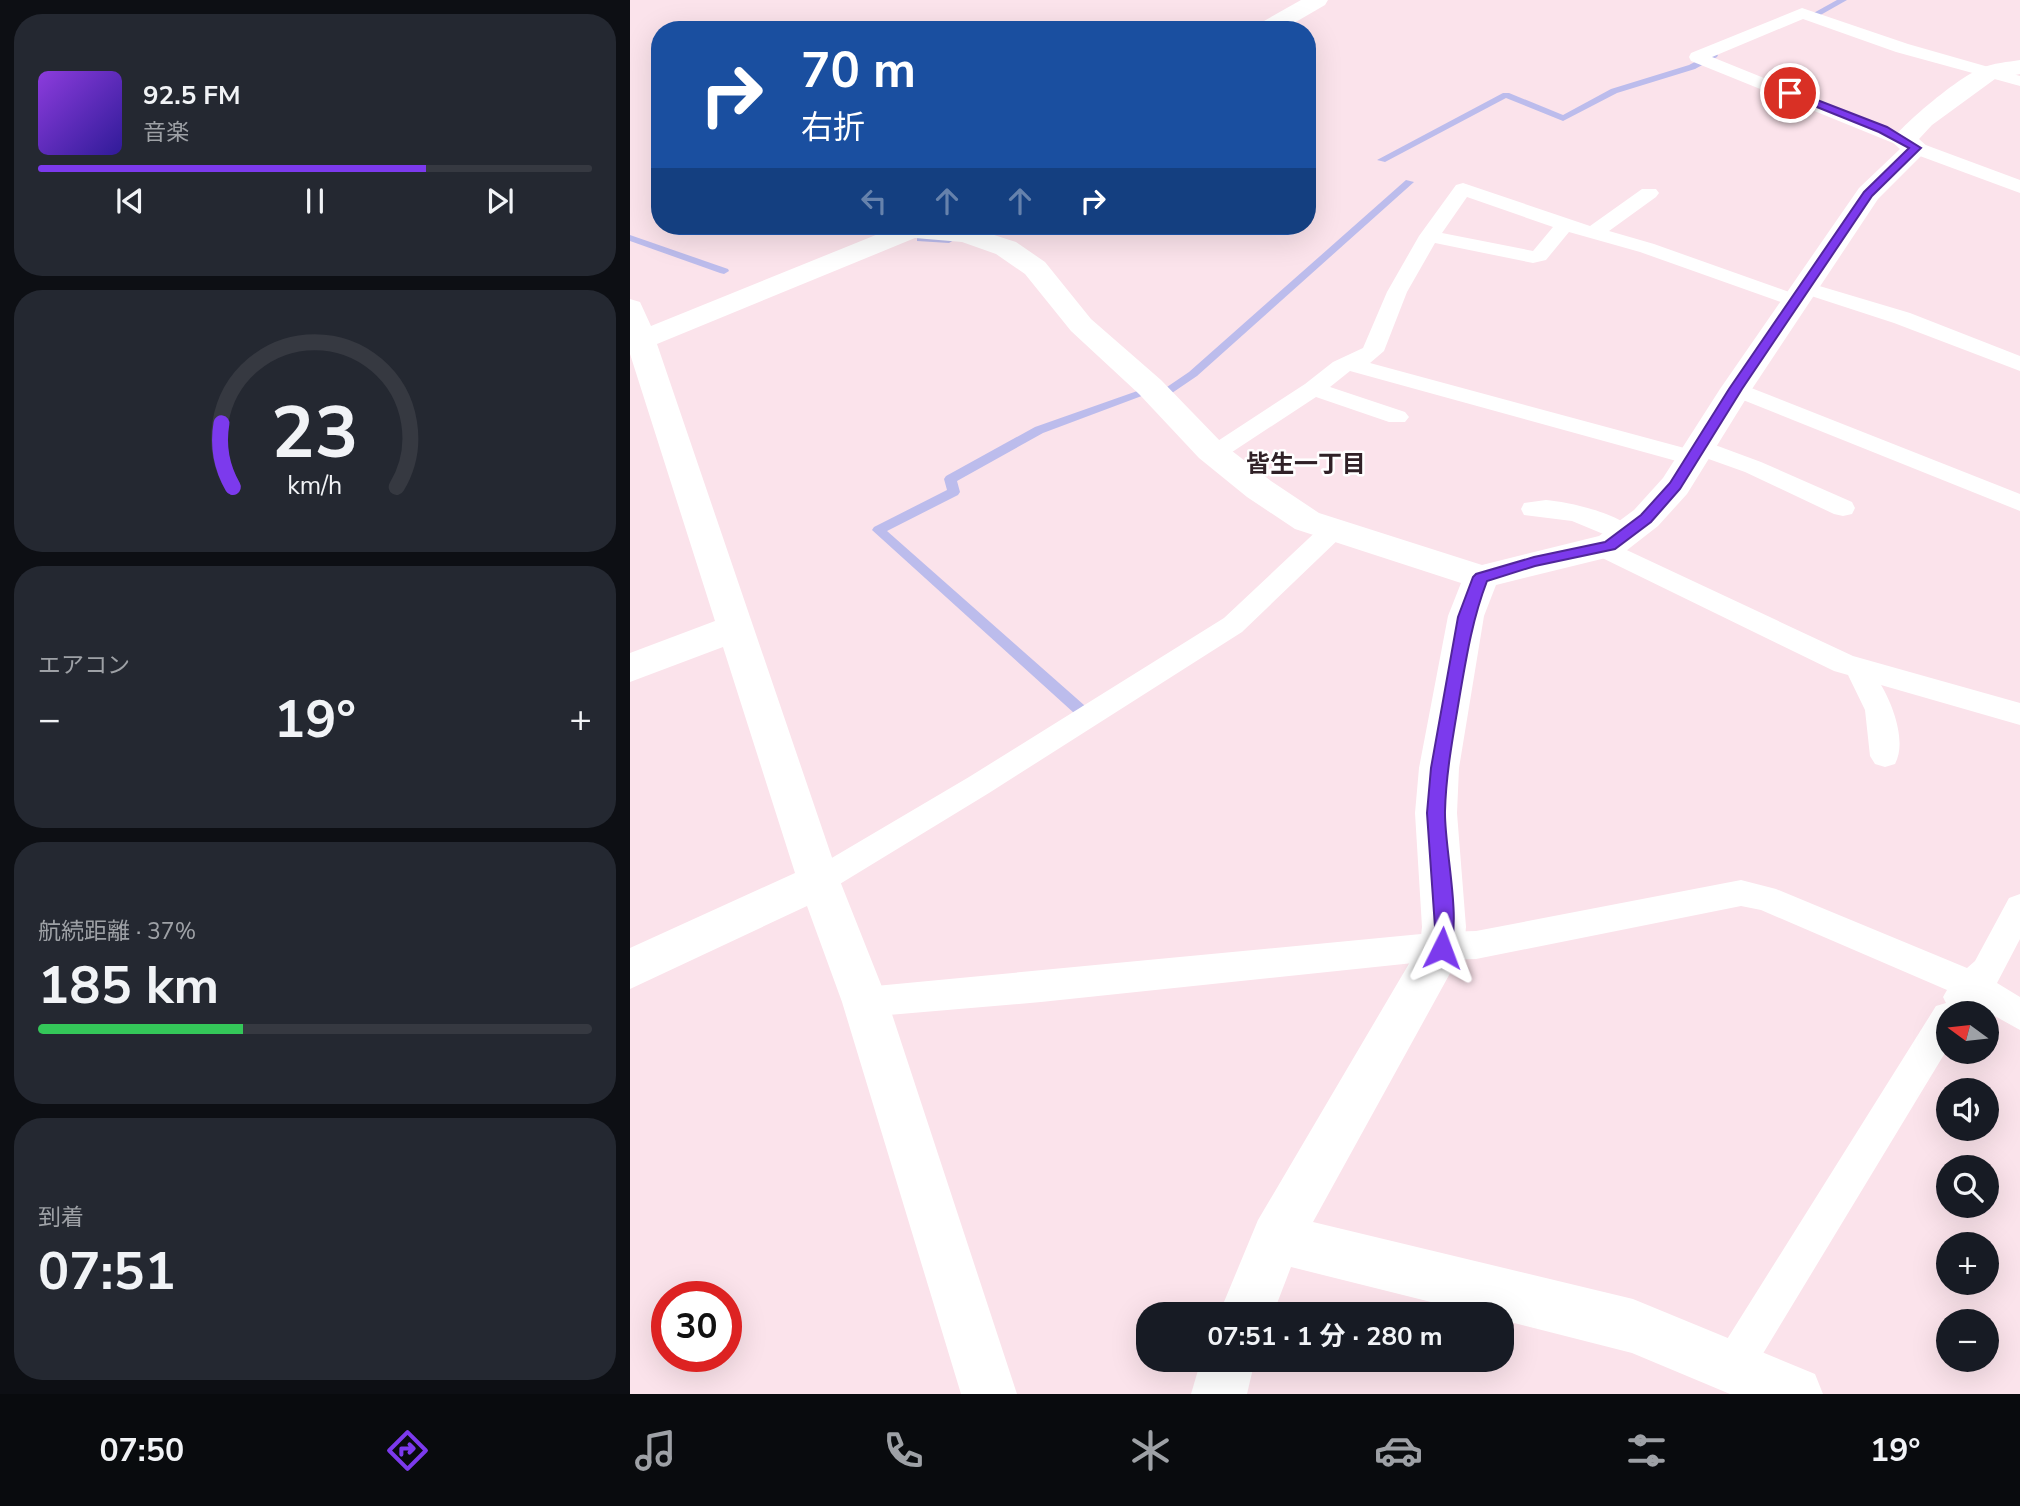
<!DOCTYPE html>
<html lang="ja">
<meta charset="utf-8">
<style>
:root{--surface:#171b24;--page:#242831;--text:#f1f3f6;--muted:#9ea1a6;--line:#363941;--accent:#7c3aed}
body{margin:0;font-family:"Nunito Sans","Noto Sans JP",sans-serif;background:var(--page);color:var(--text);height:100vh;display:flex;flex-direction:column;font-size:26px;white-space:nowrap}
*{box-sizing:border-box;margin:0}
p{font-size:23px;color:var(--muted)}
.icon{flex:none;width:38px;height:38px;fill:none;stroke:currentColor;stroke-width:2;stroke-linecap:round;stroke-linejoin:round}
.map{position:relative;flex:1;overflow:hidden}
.panel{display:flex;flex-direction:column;gap:14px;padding:14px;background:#0d0f14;width:630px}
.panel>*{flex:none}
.banner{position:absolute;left:21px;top:21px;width:665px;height:214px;border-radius:28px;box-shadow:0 7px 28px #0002;background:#1a4fa0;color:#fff;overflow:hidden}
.needle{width:46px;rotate:285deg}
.fabs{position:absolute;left:1306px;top:1001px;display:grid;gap:14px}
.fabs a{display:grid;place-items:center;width:63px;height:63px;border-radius:50%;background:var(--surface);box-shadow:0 7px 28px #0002;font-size:35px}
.speed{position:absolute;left:21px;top:1281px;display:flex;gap:14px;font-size:35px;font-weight:700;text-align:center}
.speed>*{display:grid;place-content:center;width:91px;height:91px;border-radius:50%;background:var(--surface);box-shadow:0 7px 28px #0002;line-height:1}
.speed .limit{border:10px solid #d22;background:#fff;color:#111}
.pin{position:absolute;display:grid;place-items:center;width:60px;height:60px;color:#fff;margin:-30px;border:4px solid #fff;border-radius:50%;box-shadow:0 2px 7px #0007}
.me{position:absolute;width:77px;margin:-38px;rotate:3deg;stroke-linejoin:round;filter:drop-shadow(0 0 5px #0008)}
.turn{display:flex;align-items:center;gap:24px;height:147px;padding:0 35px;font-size:32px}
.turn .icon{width:91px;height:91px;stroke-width:2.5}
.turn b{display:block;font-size:49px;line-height:60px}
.lanes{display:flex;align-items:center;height:66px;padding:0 35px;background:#0003;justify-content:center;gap:35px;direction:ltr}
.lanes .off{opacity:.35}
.big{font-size:52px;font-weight:700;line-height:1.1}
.panel .tile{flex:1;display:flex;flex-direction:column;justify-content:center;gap:10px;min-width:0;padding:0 24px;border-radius:28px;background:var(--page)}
.panel .dial{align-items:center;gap:0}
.dial svg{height:182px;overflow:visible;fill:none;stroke:var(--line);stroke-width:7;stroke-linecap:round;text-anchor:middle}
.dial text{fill:var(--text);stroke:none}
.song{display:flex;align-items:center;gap:21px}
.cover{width:84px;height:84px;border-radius:10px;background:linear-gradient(135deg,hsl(270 70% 55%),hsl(250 70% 35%))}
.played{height:7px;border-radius:4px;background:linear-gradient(90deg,var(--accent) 70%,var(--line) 70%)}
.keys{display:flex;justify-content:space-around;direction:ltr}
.heat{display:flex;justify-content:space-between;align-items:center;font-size:38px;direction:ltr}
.charge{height:10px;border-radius:5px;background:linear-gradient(90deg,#34c759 37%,var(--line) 0)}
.trip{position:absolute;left:506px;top:1302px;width:378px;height:70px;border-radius:28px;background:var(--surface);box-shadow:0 7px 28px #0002;font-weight:700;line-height:70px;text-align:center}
.dock{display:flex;height:112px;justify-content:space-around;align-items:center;background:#090b0e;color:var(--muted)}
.dock .icon{width:49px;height:49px}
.dock .selected{color:var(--accent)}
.dock b{font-size:32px;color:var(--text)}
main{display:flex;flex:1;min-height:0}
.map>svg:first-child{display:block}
</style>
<main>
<section class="panel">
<div class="tile">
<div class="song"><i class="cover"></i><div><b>92.5 FM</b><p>音楽</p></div></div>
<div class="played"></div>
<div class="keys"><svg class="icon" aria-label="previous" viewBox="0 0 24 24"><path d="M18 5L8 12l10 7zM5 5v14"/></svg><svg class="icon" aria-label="pause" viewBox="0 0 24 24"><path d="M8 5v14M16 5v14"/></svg><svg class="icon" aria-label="next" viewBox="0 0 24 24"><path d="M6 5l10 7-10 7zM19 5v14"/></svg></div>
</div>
<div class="tile dial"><svg viewBox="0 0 100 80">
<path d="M14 69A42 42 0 1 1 86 69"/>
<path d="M14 69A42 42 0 0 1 9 41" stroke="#7c3aed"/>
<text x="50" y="56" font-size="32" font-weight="700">23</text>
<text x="50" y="72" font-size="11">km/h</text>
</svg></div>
<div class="tile"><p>エアコン</p>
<div class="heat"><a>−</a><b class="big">19°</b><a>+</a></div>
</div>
<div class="tile"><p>航続距離 · 37%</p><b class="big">185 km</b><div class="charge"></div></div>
<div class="tile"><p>到着</p><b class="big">07:51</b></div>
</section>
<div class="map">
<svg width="1390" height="1394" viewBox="0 0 1390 1394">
<rect width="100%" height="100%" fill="#fbe3eb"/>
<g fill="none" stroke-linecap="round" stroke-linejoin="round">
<g fill="#bcbcec" fill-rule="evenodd">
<polygon points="1207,0 1217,0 1187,17 1180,15"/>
<polygon points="1084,52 1088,55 1087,57 1065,69 987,93 933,121 876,98 755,162 747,160 873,93 879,93 933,115 981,89 1059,65"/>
<polygon points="776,180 784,182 567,376 542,393 534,393 534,389 559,372"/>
<polygon points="0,235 98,269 99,271 94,274 90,273 0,241"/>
<polygon points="291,236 319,237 324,240 319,243 287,241 287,237"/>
<polygon points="513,389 517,390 517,394 413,433 327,481 330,492 328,495 257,531 454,705 456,709 454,713 444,713 242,530 244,527 317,490 314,479 316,476 405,427"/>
</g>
<g fill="#fff" fill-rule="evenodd">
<polygon points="1172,8 1278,44 1390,76 1390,86 1266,52 1173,19 1082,57 1280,137 1283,141 1281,144 1293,144 1390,180 1390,193 1279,152 1277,148 1279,145 1268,145 1061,61 1059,57 1061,53"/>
<path d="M833,183L960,226L1012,189H1026L1029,193L1026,197L979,231L1024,244L1173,297L1177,301L1173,305H1159L1010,252L939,232L916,260L903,263L805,243L777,292L754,351L740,363L1058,449L1061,442L1069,440L1077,442L1131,462L1222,502L1225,508L1222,514L1213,516L1204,514L1115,472L1073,457L1069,462L1061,465L720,371L700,387L775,412L779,417L775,422H759L686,397L593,458L585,460L577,458L573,453L577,448L675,384L703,362L733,348L757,292L789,236L826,185ZM837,197L923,227L903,251L812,233Z"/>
<polygon points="1176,282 1280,313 1390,356 1390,371 1264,323 1169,292 1166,288 1169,284"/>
<polygon points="1106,382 1390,494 1390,511 1098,394 1095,389 1098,384"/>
<path d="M916,500C939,502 995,514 1008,535L1004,541L995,543L942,521L894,515L891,509L894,503Z"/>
<polygon points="703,522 712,524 716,530 712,536 612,632 359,793 200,890 189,894 178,890 173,881 178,872 339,777 594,618 694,524"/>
<path d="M971,538L1223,656L1390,703V725L1251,685C1263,705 1277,742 1265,764L1255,767L1245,764L1240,756L1235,710L1218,675L1204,671L962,553L958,547L962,541Z"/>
<polygon points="1111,880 1146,889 1337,968 1345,961 1379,898 1390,894 1390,939 1367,983 1390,997 1390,1030 1345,1005 1332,1011 1333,1013 1318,1013 1318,1048 1117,1380 1103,1386 1089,1380 1083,1366 1089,1352 1306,1006 1316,1003 1313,997 1317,990 1131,910 1111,906 846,959 812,960 411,1002 235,1017 223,1012 218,1002 223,992 235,987 812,932 846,931"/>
</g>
<g fill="#fff" fill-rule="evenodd">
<polygon points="671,0 698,0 695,5 652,30 624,30 627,25"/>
<path d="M1390,60V74L1365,79L1302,125L1289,139L1299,148L1248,199L1122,389L1057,494L1028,526L992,554L866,585L854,616L829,768L827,813L836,927L834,948L683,1222L1003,1299L1185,1374L1193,1394H1100L1002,1353L872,1320V1314H849L661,1267L643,1314H589L628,1220L790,945L792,927L785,813L789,768L818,616L831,583L665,529L617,497L569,458L509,394L441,331L395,274L366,254L332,242L285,238L27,344L210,881L258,1002L387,1394H331L212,1002L177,906L0,989V948L165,873L93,647L0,682V653L85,621L0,354V299L10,302L21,326L268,226H336L386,242L415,262L461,319L531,380L593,444L641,481L689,513L852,565L969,536L1004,510L1033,478L1090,389L1229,188L1270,149L1261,141C1275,122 1330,76 1352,68C1363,63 1378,62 1390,60Z"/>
<polygon points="571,1360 625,1360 617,1394 561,1394"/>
</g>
</g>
<path fill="#7c3aed" stroke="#51269a" stroke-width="2" d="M1157,91H1164L1257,127L1291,148L1242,196L1112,389L1050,489L1021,522L985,549L905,566L857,581C842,620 836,659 829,700C823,737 816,773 815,811C814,848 833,923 818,954L812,956L805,954L802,948L805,927L797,813L801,768L828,617L843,577L846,574L904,557L975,542L1011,515L1040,483L1099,389L1234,192L1279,148L1249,132L1157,95Z"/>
<g text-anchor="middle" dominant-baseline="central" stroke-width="5" stroke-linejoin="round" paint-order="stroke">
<g font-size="24" font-weight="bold" fill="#302127" stroke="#fff">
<text x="676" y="464">皆生一丁目</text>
</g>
</g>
</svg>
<div class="fabs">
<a><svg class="needle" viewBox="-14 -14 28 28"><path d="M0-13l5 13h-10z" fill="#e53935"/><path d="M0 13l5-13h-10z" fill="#9ea1a6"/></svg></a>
<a><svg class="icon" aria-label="sound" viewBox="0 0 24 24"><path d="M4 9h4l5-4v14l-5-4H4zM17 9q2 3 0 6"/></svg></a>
<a><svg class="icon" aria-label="search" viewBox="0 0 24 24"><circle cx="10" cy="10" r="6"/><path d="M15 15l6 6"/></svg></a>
<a>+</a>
<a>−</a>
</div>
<div class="speed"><div class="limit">30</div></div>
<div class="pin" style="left:1160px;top:93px;background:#d93025"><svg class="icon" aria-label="arrive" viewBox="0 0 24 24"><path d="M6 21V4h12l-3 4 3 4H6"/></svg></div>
<svg class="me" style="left:812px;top:948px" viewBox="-20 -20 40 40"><path d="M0-17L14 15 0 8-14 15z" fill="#7c3aed" stroke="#fff" stroke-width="4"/></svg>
<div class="trip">07:51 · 1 分 · 280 m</div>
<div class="banner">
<div class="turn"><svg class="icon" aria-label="right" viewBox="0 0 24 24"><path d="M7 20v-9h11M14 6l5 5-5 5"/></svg><div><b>70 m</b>右折</div></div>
<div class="lanes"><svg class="icon off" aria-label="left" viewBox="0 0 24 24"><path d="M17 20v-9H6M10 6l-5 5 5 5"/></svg><svg class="icon off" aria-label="ahead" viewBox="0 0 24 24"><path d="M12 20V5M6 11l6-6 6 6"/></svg><svg class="icon off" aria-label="ahead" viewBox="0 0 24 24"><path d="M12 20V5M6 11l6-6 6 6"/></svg><svg class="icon" aria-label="right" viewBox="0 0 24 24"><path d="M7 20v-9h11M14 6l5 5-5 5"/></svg></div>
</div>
</div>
</main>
<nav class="dock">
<b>07:50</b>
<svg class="icon selected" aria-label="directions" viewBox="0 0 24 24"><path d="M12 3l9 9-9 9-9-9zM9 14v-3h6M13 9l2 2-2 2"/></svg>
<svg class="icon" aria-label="music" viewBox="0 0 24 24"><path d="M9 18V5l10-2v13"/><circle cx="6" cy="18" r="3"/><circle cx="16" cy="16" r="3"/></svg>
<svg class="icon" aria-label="phone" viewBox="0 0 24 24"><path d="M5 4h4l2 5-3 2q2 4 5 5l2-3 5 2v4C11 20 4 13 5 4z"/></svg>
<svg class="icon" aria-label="climate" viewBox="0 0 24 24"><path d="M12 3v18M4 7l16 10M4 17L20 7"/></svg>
<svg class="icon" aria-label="car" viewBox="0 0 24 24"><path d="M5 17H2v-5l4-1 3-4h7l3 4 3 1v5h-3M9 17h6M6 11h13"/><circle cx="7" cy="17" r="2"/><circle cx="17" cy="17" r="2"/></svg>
<svg class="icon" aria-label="filters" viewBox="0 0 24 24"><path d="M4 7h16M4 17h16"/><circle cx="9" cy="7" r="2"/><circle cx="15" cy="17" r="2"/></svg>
<b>19°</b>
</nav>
